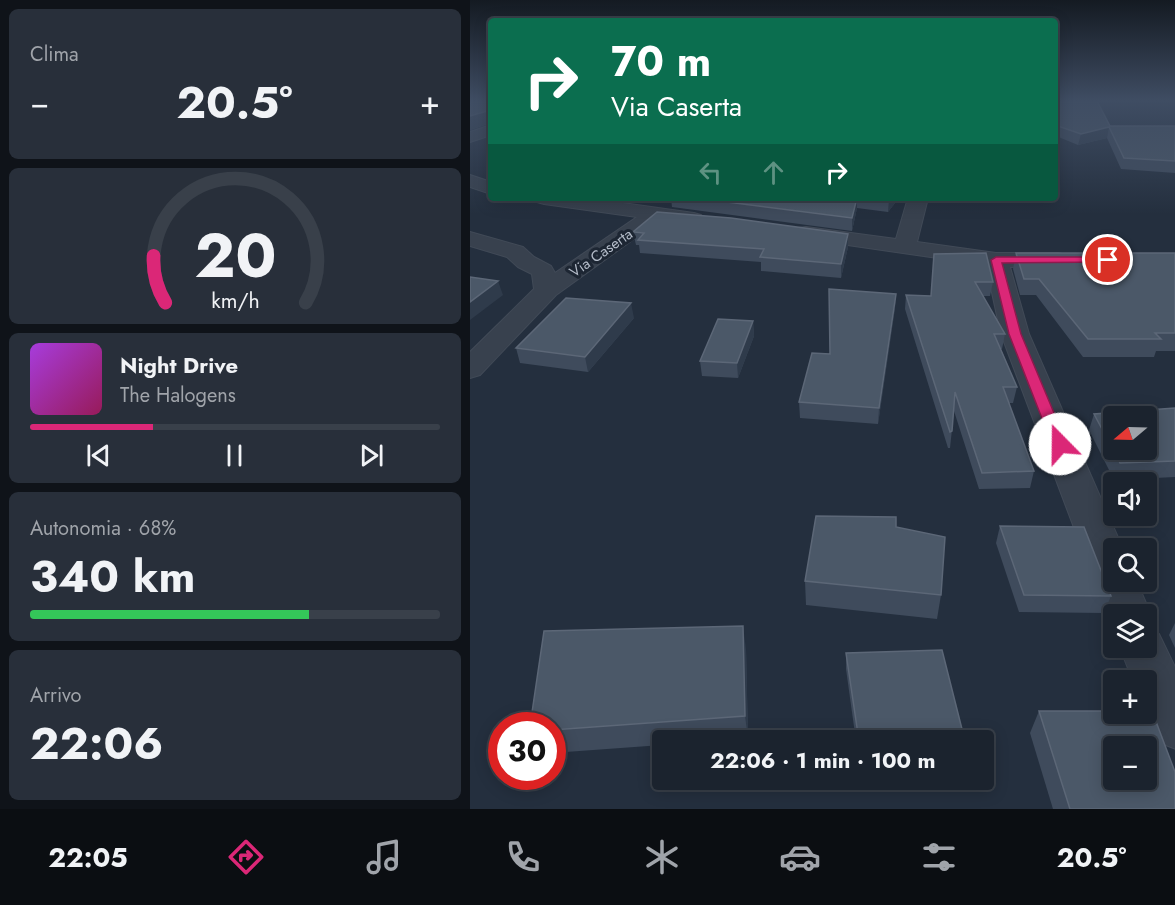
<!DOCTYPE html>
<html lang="it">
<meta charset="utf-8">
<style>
:root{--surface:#1b232e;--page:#282f3a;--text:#f1f3f6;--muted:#a0a4aa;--line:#39404a;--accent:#db2777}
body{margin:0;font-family:Jost,sans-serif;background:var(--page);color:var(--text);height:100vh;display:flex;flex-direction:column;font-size:22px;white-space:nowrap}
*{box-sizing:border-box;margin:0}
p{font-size:20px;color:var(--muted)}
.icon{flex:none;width:33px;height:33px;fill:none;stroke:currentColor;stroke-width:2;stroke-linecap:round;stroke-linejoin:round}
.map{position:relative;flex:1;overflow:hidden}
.drawer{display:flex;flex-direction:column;gap:9px;padding:9px;background:#0f1319;width:470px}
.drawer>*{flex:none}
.hud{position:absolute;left:18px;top:18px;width:570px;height:183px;border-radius:6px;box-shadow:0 3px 15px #0003,0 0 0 2px var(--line);background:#0b6e4f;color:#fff;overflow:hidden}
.needle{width:39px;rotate:251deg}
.buttons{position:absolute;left:633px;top:406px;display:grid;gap:12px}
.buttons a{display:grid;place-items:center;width:54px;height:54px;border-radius:6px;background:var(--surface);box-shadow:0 3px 15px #0003,0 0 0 2px var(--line);font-size:30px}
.speed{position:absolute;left:18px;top:712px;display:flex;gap:12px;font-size:30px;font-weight:700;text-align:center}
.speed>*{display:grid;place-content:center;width:78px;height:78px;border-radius:50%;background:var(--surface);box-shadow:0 3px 15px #0003,0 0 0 2px var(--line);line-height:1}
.speed .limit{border:9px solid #d22;background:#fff;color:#111}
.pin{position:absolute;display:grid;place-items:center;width:51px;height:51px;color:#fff;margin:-26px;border:3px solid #fff;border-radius:50%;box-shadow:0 2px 6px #0007}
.me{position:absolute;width:66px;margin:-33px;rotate:338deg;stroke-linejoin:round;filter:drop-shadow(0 0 4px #0008)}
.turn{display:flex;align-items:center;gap:21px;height:126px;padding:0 24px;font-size:27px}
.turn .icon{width:78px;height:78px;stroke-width:2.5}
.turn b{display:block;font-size:42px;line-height:51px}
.lanes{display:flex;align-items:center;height:57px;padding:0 24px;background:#0003;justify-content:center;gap:30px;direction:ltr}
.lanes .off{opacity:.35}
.big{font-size:45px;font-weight:700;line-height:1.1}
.drawer .widget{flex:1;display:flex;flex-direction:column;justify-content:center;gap:9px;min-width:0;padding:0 21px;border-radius:9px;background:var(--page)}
.drawer .dial{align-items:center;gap:0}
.dial svg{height:156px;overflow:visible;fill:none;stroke:var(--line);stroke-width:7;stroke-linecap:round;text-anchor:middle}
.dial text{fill:var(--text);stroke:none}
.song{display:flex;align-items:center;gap:18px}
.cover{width:72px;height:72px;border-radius:9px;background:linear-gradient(135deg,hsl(280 70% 55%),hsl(330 70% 35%))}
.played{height:6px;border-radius:3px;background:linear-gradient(90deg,var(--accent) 30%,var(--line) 30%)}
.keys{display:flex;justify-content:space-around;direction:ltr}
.heat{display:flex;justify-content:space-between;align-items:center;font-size:33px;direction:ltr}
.charge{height:9px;border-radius:4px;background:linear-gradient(90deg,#34c759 68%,var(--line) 0)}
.trip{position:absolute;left:182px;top:730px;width:342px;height:60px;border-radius:6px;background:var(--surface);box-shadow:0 3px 15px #0003,0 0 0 2px var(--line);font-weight:700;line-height:60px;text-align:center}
.tab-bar{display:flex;height:96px;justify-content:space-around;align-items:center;background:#0b0e12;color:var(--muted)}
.tab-bar .icon{width:42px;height:42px}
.tab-bar .active{color:var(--accent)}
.tab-bar b{font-size:27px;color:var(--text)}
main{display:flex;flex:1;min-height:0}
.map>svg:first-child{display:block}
</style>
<main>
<section class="drawer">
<div class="widget"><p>Clima</p>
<div class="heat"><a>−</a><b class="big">20.5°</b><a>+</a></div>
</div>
<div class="widget dial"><svg viewBox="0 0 100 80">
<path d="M14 69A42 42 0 1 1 86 69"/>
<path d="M14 69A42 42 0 0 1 8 45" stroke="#db2777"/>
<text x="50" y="56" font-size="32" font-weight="700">20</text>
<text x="50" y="72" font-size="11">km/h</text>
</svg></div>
<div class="widget">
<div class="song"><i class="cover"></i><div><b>Night Drive</b><p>The Halogens</p></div></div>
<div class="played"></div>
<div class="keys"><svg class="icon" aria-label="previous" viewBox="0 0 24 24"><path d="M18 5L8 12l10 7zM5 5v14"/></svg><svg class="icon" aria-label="pause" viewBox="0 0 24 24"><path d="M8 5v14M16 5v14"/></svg><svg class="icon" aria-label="next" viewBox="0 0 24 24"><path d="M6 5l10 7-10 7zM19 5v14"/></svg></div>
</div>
<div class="widget"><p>Autonomia · 68%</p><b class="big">340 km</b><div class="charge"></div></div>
<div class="widget"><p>Arrivo</p><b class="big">22:06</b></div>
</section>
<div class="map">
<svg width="706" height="809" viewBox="0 0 706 809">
<rect width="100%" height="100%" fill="#242f3e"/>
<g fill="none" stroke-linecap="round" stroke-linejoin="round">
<defs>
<g id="minor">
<polygon points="21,125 21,135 0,142 0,132"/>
<polygon points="0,175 21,182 21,194 0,187"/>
<polygon points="64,198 117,198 224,213 231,215 234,219 231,223 224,225 190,220 86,295 10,375 0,378 0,352 64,289 62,274 48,267 37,257 0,246 0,232 53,247 64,257 81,266 85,273 167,217 74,204 67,202"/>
<polygon points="438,198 458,198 447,242 526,253 588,253 596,255 600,260 596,265 540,267 559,334 653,549 644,549 644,582 667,582 681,615 676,624 676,615 644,615 644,628 637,615 531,334 516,265 336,239 328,238 325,233 328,228 336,227 426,239"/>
<polygon points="676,629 689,634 706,669 706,749 688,742 676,714 676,681 663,681 650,648 676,648"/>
</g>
</defs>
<use href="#minor" stroke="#414a57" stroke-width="2"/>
<use href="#minor" fill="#38414e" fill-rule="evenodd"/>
</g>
<g fill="#3f4b5c">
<polygon points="21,100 21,123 0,130"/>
<polygon points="585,100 640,126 705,126 705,173 651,169 637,138 608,145 586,136 585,137"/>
<polygon points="201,198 429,198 418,212 387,208 382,231 202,207"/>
<polygon points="163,232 378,247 371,278 291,271 291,262 170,253 169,245 166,245"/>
<polygon points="546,253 705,253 705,351 686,351 684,357 613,357 566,295 550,295 543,269"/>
<polygon points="464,254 523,282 520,296 513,296 535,334 532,349 531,349 547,387 543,403 539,403 564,471 560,488 509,489 484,411 480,448 478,448 435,309 436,295 461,296"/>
<polygon points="426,294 425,308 408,424 330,418 329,402 360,354"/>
<polygon points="164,318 118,372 50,363 46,348"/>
<polygon points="283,321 284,336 268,378 232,376 230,361"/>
<polygon points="705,408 705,477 644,480 619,430 624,414"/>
<polygon points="530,526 641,596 634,613 549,612 526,543"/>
<polygon points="426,527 471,595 467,619 336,605 335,581"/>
<polygon points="705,623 705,648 699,635"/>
<polygon points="276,649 278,738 239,741 192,741 192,745 82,753 82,726"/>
<polygon points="376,653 495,741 386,741 376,669"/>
<polygon points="569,711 705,809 583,809 560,733"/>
</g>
<g fill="#2f3b4b">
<polygon points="17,111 20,123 0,130 0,116"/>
<polygon points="588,126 586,136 585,137 585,127"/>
<polygon points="639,127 637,138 608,145 611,134"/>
<polygon points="387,198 387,208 382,231 382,218"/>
<polygon points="420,198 429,198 418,212 419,199"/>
<polygon points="378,234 378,247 371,278 371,264"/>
<polygon points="28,281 33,295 0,320 0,302"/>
<polygon points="426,294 425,308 408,424 409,408"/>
<polygon points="161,303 164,318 118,372 115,357"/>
<polygon points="283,321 284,336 268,378 267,363"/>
<polygon points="273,626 276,649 278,738 275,716"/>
</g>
<g fill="#4b5868" stroke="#5c6777" stroke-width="1.5" fill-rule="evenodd">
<polygon points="0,100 21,100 21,112 20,113 17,111 0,116"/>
<polygon points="585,100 627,101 640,126 705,126 705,161 654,158 639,127 611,134 588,126 585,127"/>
<polygon points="226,198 387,198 382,218"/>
<polygon points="187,212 261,218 378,234 371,264 290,257 294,249 168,240 174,233 163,232"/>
<polygon points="516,253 523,282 505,282 535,334 524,334 547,387 533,387 564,471 512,473 485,392 482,431 480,432 436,295 461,296 464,254"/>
<polygon points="546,253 705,253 705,333 685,333 691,339 618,339 569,279 554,279"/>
<polygon points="0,277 28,281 0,302"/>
<polygon points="359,289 426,294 409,408 329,402 342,353 360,354"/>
<polygon points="96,298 161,303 115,357 46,348"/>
<polygon points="248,319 283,321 267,363 230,361"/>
<path d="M705,408V461L650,463L624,414ZM644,417H676V450H644Z"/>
<polygon points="346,516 426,517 426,527 475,537 471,595 335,581"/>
<polygon points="530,526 614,527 641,596 554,595"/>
<polygon points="273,626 275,716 82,730 82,726 60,726 74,631"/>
<polygon points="472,650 495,741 389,741 376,653"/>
<path d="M569,711H644V714H676V711H682L705,772V809H600ZM644,747H676V780H644Z"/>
</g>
<linearGradient id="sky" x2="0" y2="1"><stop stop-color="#141a22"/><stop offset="0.47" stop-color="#3f4d63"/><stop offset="1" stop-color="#3f4d63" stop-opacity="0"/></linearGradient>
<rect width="706" height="214" fill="url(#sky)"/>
<polygon fill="#db2777" stroke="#8e194d" stroke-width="1.5" points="638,257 642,258 642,262 532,263 551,334 597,444 590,449 582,444 539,334 521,260 526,257"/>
<g text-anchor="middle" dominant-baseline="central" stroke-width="6" stroke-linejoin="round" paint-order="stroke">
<g font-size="15" fill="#b4bcc9" stroke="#1d2633">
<text transform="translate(131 253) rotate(-35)">Via Caserta</text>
</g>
</g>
</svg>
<div class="buttons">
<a><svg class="needle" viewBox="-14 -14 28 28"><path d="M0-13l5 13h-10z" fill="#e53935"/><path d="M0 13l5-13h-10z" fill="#a0a4aa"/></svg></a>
<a><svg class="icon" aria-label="sound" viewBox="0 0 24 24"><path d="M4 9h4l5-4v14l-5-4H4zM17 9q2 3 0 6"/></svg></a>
<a><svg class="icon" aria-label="search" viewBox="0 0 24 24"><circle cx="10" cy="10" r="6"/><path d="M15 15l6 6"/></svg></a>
<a><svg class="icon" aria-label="layers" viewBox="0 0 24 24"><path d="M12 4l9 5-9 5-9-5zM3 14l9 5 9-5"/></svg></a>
<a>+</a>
<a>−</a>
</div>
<div class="speed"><div class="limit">30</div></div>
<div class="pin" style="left:638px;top:260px;background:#d93025"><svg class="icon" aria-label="arrive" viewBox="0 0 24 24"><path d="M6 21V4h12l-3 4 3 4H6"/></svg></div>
<svg class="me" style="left:590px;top:444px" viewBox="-20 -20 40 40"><circle r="19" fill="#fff"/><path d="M0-13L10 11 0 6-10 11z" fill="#db2777"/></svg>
<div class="trip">22:06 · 1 min · 100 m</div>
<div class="hud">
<div class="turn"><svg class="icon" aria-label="right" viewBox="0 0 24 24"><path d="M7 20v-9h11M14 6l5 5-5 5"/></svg><div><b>70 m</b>Via Caserta</div></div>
<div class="lanes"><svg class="icon off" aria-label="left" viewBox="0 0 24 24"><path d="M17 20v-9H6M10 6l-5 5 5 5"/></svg><svg class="icon off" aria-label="ahead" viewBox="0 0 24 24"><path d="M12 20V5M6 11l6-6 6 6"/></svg><svg class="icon" aria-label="right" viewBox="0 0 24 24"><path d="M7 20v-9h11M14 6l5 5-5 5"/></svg></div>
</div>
</div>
</main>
<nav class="tab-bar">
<b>22:05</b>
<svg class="icon active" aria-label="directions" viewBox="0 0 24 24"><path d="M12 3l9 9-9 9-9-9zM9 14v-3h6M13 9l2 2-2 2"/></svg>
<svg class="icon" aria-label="music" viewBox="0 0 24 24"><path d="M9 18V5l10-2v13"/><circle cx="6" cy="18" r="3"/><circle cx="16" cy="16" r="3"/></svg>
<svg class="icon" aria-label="phone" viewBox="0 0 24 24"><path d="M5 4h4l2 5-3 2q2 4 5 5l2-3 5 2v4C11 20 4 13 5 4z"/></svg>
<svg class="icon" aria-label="climate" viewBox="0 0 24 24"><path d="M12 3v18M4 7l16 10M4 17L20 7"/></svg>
<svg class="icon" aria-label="car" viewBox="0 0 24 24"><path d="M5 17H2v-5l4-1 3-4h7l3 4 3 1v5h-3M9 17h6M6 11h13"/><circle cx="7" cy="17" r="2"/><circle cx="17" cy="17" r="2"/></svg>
<svg class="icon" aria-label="filters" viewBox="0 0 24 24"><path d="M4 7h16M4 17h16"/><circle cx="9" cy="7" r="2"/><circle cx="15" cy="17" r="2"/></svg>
<b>20.5°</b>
</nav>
